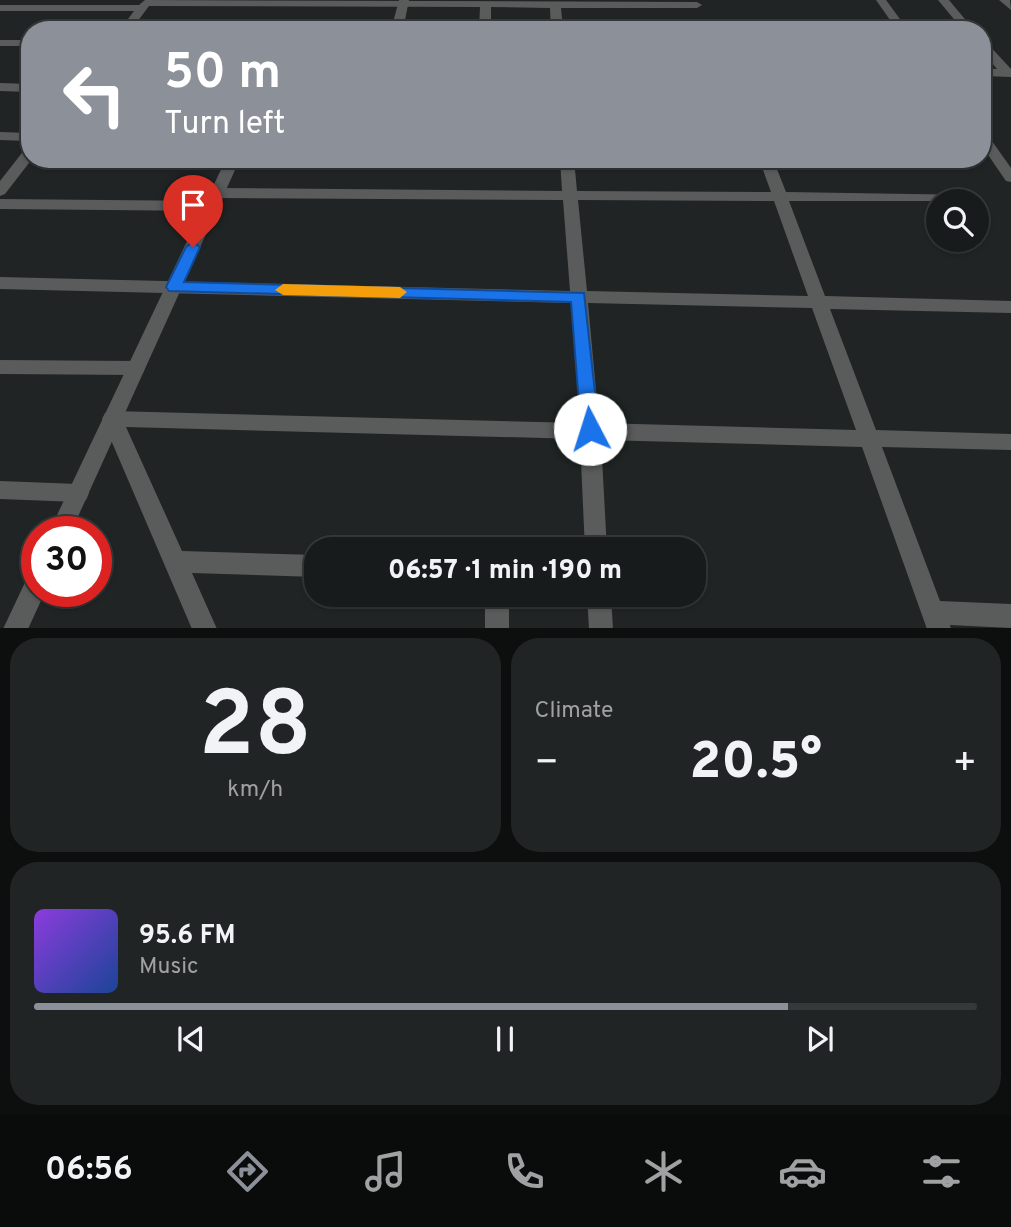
<!DOCTYPE html>
<meta charset="utf-8">
<style>
:root{--surface:#181b1b;--page:#212424;--text:#f1f3f6;--muted:#9fa1a3;--line:#36393a;--accent:#8c9099}
body{margin:0;font-family:Overpass,sans-serif;background:var(--page);color:var(--text);height:100vh;display:flex;flex-direction:column;font-size:26px;white-space:nowrap}
*{box-sizing:border-box;margin:0}
p{font-size:23px;color:var(--muted)}
.icon{flex:none;width:38px;height:38px;fill:none;stroke:currentColor;stroke-width:2;stroke-linecap:round;stroke-linejoin:round}
.map{position:relative;height:628px;overflow:hidden}
.details{display:flex;flex-direction:column;gap:10px;padding:10px;background:#0d0f0f;flex:1}
.details>*{flex:none}
.guide{position:absolute;left:21px;top:21px;width:970px;height:147px;border-radius:28px;box-shadow:0 2px 5px #0004,0 0 0 2px var(--line);background:#8c9099;color:#fff;overflow:hidden}
.tools{position:absolute;left:926px;top:189px;display:grid;gap:14px}
.tools a{display:grid;place-items:center;width:63px;height:63px;border-radius:50%;background:var(--surface);box-shadow:0 2px 5px #0004,0 0 0 2px var(--line);font-size:35px}
.speed{position:absolute;left:21px;top:516px;display:flex;gap:14px;font-size:35px;font-weight:700;text-align:center}
.speed>*{display:grid;place-content:center;width:91px;height:91px;border-radius:50%;background:var(--surface);box-shadow:0 2px 5px #0004,0 0 0 2px var(--line);line-height:1}
.speed .limit{border:10px solid #d22;background:#fff;color:#111}
.pin{position:absolute;display:grid;place-items:center;width:60px;height:60px;color:#fff;margin:-72px -30px;border-radius:50% 50% 50% 0;rotate:-45deg;box-shadow:0 0 7px #0007}
.pin .icon{rotate:45deg}
.me{position:absolute;width:77px;margin:-38px;rotate:355deg;stroke-linejoin:round;filter:drop-shadow(0 0 5px #0008)}
.turn{display:flex;align-items:center;gap:24px;height:147px;padding:0 28px;font-size:32px}
.turn .icon{width:91px;height:91px;stroke-width:2.5}
.turn b{display:block;font-size:49px;line-height:60px}
.big{font-size:52px;font-weight:800;line-height:1.1}
.details .widget{flex:1;display:flex;flex-direction:column;justify-content:center;gap:10px;min-width:0;padding:0 24px;border-radius:28px;background:var(--page)}
.details .dial{align-items:center;gap:0}
.dial b{font-size:91px;line-height:1}
.song{display:flex;align-items:center;gap:21px}
.cover{width:84px;height:84px;border-radius:10px;background:linear-gradient(135deg,hsl(270 70% 55%),hsl(220 70% 35%))}
.played{height:7px;border-radius:4px;background:linear-gradient(90deg,var(--accent) 80%,var(--line) 80%)}
.keys{display:flex;justify-content:space-around;direction:ltr}
.heat{display:flex;justify-content:space-between;align-items:center;font-size:38px;direction:ltr}
.details .tiles{flex:1;display:grid;gap:10px;grid-template-columns:1fr 1fr}
.widget:last-child{grid-column:span 2}
.trip{position:absolute;left:304px;top:537px;width:402px;height:70px;border-radius:28px;background:var(--surface);box-shadow:0 2px 5px #0004,0 0 0 2px var(--line);font-weight:800;line-height:70px;text-align:center}
.dock{display:flex;height:112px;justify-content:space-around;align-items:center;background:#0a0b0b;color:var(--muted)}
.dock .icon{width:49px;height:49px}
.dock .on{color:var(--accent)}
.dock b{font-size:32px;color:var(--text)}
.map>svg:first-child{display:block}
</style>
<div class="map">
<svg width="1011" height="629" viewBox="0 0 1011 629">
<rect width="100%" height="100%" fill="#202424"/>
<g fill="none" stroke-linecap="round" stroke-linejoin="round">
<g fill="#5a5c5b" fill-rule="evenodd">
<polygon points="145,0 697,2 702,5 697,8 561,8 563,30 551,30 550,8 491,7 491,30 479,30 480,7 149,6 131,30 120,30 134,11 0,11 0,5 139,5"/>
<polygon points="876,0 886,0 908,30 897,30"/>
<polygon points="938,0 949,0 974,30 963,30"/>
<polygon points="999,0 1010,0 1011,10"/>
<polygon points="624,20 628,21 632,30 620,30 618,23"/>
<polygon points="705,23 862,23 868,26 862,29 701,28 699,26"/>
<rect x="0" y="40" width="30" height="6"/>
<polygon points="982,41 986,42 1011,69 1011,77 982,76 982,68 997,69 982,51"/>
<polygon points="0,83 30,84 30,92 0,91"/>
<polygon points="0,132 30,133 30,141 0,140"/>
<polygon points="982,133 987,134 1011,168 1011,182 1006,181 982,146"/>
<polygon points="30,148 32,159 5,194 0,196 0,181 25,149"/>
<path d="M560,159H574L577,191L771,192L759,159H773L786,192L975,195L977,198L975,201H789L825,296L1011,301V313L830,309L876,430L1011,434V450L882,447L940,601L1011,604V628L950,625L951,629H927L862,447L601,440L607,550H585L580,439L126,427L182,551L317,555V577L192,573L217,629H192L102,419L105,413L112,411L580,423L571,303L0,289V277L570,291L563,200L218,198L211,193L218,188L562,191ZM578,200L774,201L808,296L587,291ZM588,303L812,308L856,430L599,423Z"/>
<polygon points="0,199 212,201 220,206 212,211 0,209"/>
<polygon points="0,360 136,361 143,363 145,368 143,373 136,375 0,374"/>
<polygon points="0,481 78,484 86,486 89,493 86,500 78,502 0,499"/>
<rect x="485" y="595" width="24" height="34"/>
<polygon points="587,595 611,595 613,629 589,629"/>
</g>
<g fill="#5a5c5b" fill-rule="evenodd">
<polygon points="399,0 409,0 403,30 391,30"/>
<polygon points="226,159 240,159 71,532 49,532"/>
<polygon points="37,571 37,592 45,592 28,629 3,629 29,574"/>
</g>
</g>
<polygon fill="#1a73e8" stroke="#114b97" stroke-width="2" points="193,242 200,247 184,282 584,293 599,429 596,435 590,437 583,435 581,429 571,302 169,291 166,287 186,247"/>
<polygon fill="#f59e0b" points="283,284 400,287 407,292 400,298 283,295 275,290"/>
</svg>
<div class="tools">
<a><svg class="icon" aria-label="search" viewBox="0 0 24 24"><circle cx="10" cy="10" r="6"/><path d="M15 15l6 6"/></svg></a>
</div>
<div class="speed"><div class="limit">30</div></div>
<div class="pin" style="left:193px;top:247px;background:#d93025"><svg class="icon" aria-label="arrive" viewBox="0 0 24 24"><path d="M6 21V4h12l-3 4 3 4H6"/></svg></div>
<svg class="me" style="left:590px;top:429px" viewBox="-20 -20 40 40"><circle r="19" fill="#fff"/><path d="M0-13L10 11 0 6-10 11z" fill="#1a73e8"/></svg>
<div class="trip">06:57 · 1 min · 190 m</div>
<div class="guide">
<div class="turn"><svg class="icon" aria-label="left" viewBox="0 0 24 24"><path d="M17 20v-9H6M10 6l-5 5 5 5"/></svg><div><b>50 m</b>Turn left</div></div>
</div>
</div>
<section class="details">
<div class="tiles">
<div class="widget dial"><b>28</b><p>km/h</p></div>
<div class="widget"><p>Climate</p>
<div class="heat"><a>−</a><b class="big">20.5°</b><a>+</a></div>
</div>
<div class="widget">
<div class="song"><i class="cover"></i><div><b>95.6 FM</b><p>Music</p></div></div>
<div class="played"></div>
<div class="keys"><svg class="icon" aria-label="previous" viewBox="0 0 24 24"><path d="M18 5L8 12l10 7zM5 5v14"/></svg><svg class="icon" aria-label="pause" viewBox="0 0 24 24"><path d="M8 5v14M16 5v14"/></svg><svg class="icon" aria-label="next" viewBox="0 0 24 24"><path d="M6 5l10 7-10 7zM19 5v14"/></svg></div>
</div>
</div>
</section>
<nav class="dock">
<b>06:56</b>
<svg class="icon on" aria-label="directions" viewBox="0 0 24 24"><path d="M12 3l9 9-9 9-9-9zM9 14v-3h6M13 9l2 2-2 2"/></svg>
<svg class="icon" aria-label="music" viewBox="0 0 24 24"><path d="M9 18V5l10-2v13"/><circle cx="6" cy="18" r="3"/><circle cx="16" cy="16" r="3"/></svg>
<svg class="icon" aria-label="phone" viewBox="0 0 24 24"><path d="M5 4h4l2 5-3 2q2 4 5 5l2-3 5 2v4C11 20 4 13 5 4z"/></svg>
<svg class="icon" aria-label="climate" viewBox="0 0 24 24"><path d="M12 3v18M4 7l16 10M4 17L20 7"/></svg>
<svg class="icon" aria-label="car" viewBox="0 0 24 24"><path d="M5 17H2v-5l4-1 3-4h7l3 4 3 1v5h-3M9 17h6M6 11h13"/><circle cx="7" cy="17" r="2"/><circle cx="17" cy="17" r="2"/></svg>
<svg class="icon" aria-label="filters" viewBox="0 0 24 24"><path d="M4 7h16M4 17h16"/><circle cx="9" cy="7" r="2"/><circle cx="15" cy="17" r="2"/></svg>
</nav>
